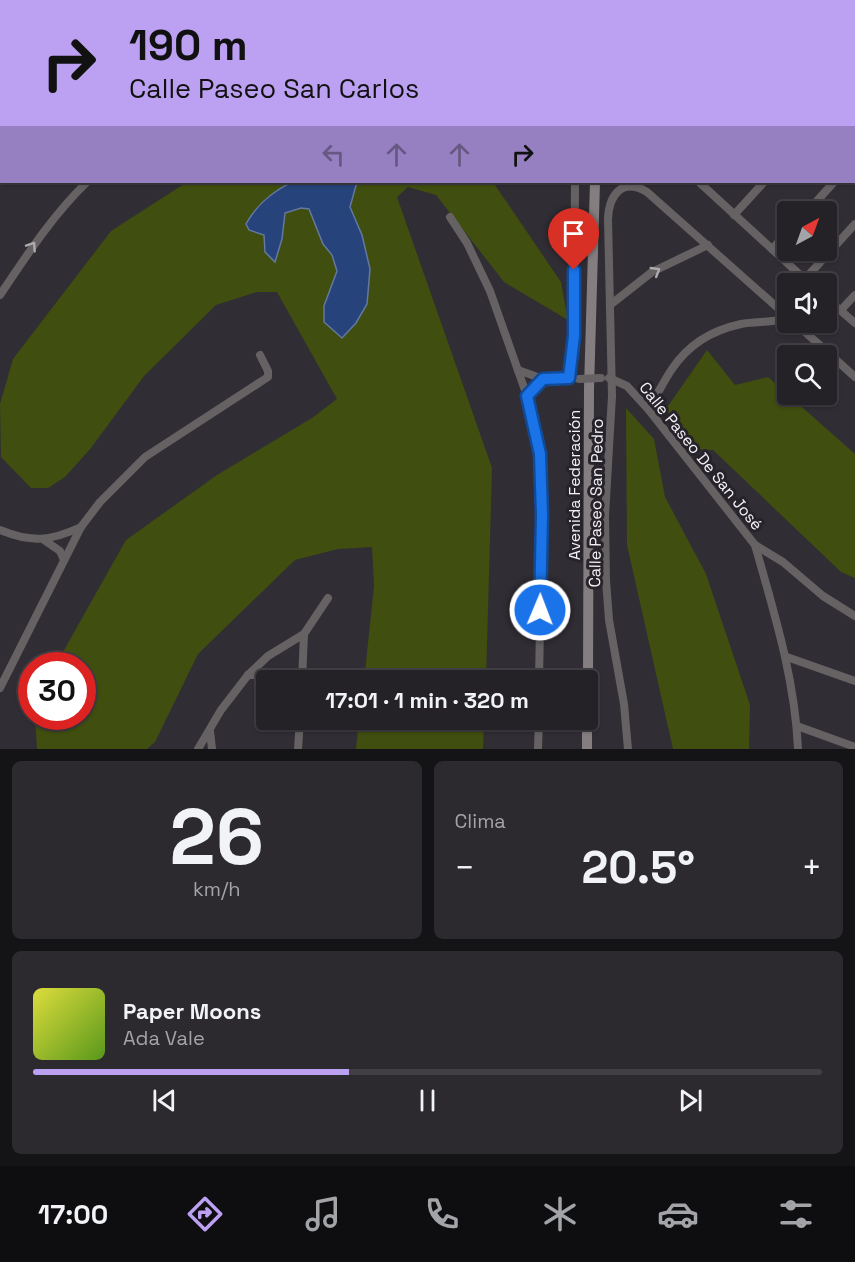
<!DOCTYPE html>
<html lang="es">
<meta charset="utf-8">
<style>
:root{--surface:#242227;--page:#2c2a2f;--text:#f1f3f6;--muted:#a3a4a7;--line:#413f44;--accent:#bca0f2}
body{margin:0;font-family:"Space Grotesk",sans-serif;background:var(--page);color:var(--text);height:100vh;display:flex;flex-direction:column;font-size:22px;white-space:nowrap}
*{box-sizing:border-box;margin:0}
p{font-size:20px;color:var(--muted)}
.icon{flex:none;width:33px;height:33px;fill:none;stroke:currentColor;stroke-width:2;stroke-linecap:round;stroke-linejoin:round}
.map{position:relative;height:749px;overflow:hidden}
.drawer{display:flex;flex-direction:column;gap:12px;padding:12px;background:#141315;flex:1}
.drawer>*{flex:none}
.top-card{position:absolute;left:0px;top:0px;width:855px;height:183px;box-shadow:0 2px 4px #0004,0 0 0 2px var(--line);background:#bca0f2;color:#111;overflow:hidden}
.needle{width:39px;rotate:41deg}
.tools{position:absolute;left:777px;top:201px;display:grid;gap:12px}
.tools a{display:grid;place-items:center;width:60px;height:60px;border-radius:6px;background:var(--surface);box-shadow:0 2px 4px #0004,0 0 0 2px var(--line);font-size:30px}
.speed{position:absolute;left:18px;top:652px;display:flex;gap:12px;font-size:30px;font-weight:700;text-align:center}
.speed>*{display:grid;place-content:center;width:78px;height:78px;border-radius:50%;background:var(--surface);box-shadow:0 2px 4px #0004,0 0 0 2px var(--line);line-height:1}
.speed .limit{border:9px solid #d22;background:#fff;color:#111}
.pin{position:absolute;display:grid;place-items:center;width:51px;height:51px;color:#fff;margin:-62px -26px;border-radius:50% 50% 50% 0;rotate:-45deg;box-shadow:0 0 6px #0007}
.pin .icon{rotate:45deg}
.me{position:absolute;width:66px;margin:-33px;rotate:1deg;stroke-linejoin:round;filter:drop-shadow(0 0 4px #0008)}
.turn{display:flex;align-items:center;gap:21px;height:126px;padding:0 30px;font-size:27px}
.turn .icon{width:78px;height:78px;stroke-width:2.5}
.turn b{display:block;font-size:42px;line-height:51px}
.lanes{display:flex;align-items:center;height:57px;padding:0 30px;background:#0003;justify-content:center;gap:30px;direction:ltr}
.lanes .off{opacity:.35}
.big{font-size:45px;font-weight:700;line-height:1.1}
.drawer .card{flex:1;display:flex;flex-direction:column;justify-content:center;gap:9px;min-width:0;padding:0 21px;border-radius:9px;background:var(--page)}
.drawer .dial{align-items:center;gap:0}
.dial b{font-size:78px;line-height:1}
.song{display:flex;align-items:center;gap:18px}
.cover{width:72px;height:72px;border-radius:9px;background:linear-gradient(135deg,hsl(60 70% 55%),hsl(90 70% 35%))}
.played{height:6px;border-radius:3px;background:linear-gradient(90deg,var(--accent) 40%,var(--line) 40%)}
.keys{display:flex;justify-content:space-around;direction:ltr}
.heat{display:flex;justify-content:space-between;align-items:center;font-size:33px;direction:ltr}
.drawer .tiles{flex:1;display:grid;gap:12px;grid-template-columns:1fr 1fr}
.card:last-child{grid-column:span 2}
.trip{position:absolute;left:256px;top:670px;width:342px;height:60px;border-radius:6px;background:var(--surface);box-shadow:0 2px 4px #0004,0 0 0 2px var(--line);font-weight:700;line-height:60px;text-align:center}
.menu{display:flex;height:96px;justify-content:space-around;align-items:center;background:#0e0e10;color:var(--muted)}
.menu .icon{width:42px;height:42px}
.menu .current{color:var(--accent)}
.menu b{font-size:27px;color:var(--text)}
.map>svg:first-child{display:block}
</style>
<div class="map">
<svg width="855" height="749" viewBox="0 0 855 749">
<rect width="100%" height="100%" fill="#302d34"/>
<g fill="#404e0f">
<polygon points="187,182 493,182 561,282 568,320 504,282 436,195 408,187 397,197 492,468 486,681 364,681 374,586 372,547 338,549 295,560 198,654 155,742 147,749 37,749 35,717 82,717 82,666 55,666 126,540 217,475 312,418 337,399 277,292 257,292 216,305 144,376 91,448 65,477 48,488 31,488 1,457 0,404 13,359 111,231"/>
<polygon points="707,350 735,385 768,377 855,454 855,578 841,572 713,450 695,449 666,409"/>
<polygon points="626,408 654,439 665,497 706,574 750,705 749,749 673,749 627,545"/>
<polygon points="359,720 484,720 483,749 356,749"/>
</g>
<path fill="#26437b" stroke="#6478a0" stroke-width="1.5" d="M292,182H357L350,207L362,235L370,269L367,304L356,323L342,338L324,322V306L337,271L332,255L323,244L309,209L301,208L285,213L282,239L275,262L265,252L264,235L249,230L246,224C257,204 272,192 292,182Z"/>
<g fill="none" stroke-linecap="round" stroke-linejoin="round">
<g stroke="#666263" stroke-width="8">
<polyline points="150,0 151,2"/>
<polyline points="280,0 281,2"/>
<polyline points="457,0 459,2"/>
<polyline points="479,0 481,2"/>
<polyline points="736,0 738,2"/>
<polyline points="12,2 14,0"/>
<polyline points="76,2 78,0"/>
<polyline points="271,2 272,0"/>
<polyline points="664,2 665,0"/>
<polyline points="794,2 795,0"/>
<polyline points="854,4 855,3"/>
<polyline points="0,14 2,12"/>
<polyline points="0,71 2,69"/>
<polyline points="854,82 855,80"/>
<polyline points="854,105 855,107"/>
<polyline points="854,160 855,158"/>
<polyline points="0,169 2,168"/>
<polyline points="699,182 810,284"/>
<polyline points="807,212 834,182"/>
<polyline points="734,215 764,182"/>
<polyline points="450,217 467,243 490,291 527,396 540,454 542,515 539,681"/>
<polyline points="772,249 788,232"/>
<polyline points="805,279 855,224"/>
<path d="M0,295C27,255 52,216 87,182"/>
<polyline points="826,298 855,323"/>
<polyline points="610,305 652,272 708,245"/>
<polyline points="841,310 855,295"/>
<polyline points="794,322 855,377"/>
<polyline points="518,370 543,379 572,379"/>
<polyline points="569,378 574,336 575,182"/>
<polyline points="609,378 627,386 648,409 755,545 783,562 823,596 855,616"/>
<polyline points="527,396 543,379"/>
<path d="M648,409C657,396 663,382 672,369C688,345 713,330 741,324C756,321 773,323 788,318"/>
<path d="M0,530C31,543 51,541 81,527"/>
<polyline points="44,540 60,551 64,560"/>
<path d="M755,545C774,612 795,679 798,749"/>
<polyline points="787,657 855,681"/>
<polyline points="248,675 263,675 281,681"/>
<polyline points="302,681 304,634"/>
<polyline points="0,688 81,527 100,502 145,457 268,377 268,371 260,355"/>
<polyline points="797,726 855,747"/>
<polyline points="210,731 212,749"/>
<polyline points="198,749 221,710 248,675 268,656 304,634 328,598"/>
<polyline points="298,749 300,720"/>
<polyline points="538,749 539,720"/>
<path d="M628,749L624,704L609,620L606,580L605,516L612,396L608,219C609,195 622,177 647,192L788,317"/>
</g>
<g stroke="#857e81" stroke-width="10">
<polyline points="600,2 600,0"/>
<polyline points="588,681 589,389 595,182"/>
<polyline points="587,749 587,720"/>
</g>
<polyline stroke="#666263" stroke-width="8" points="579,379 601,378"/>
</g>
<defs><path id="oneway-chevron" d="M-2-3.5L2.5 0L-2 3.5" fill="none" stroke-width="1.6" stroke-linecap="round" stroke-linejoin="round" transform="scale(1.5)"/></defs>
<g stroke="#aeaaad">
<use href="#oneway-chevron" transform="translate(32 246) rotate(-56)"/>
<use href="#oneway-chevron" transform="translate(656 271) rotate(-31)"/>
</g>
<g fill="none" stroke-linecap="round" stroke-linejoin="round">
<defs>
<polyline id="route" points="540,610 542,515 540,454 527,396 543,379 569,378 574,336 574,270"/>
</defs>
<use href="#route" stroke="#114b97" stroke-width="15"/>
<use href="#route" stroke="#1a73e8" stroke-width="10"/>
</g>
<g text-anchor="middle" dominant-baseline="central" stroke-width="6" stroke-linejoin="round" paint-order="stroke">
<g font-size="16" fill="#f5f2f7" stroke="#27232a">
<text transform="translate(701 456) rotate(51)">Calle Paseo De San José</text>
<text transform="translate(574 485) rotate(-90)">Avenida Federación</text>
<text transform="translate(596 503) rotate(-89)">Calle Paseo San Pedro</text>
</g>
</g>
</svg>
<div class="tools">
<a><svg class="needle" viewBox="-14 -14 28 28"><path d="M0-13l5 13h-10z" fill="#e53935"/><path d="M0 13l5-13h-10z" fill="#a3a4a7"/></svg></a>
<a><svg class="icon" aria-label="sound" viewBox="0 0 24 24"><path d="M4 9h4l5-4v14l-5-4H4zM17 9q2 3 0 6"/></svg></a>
<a><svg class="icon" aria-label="search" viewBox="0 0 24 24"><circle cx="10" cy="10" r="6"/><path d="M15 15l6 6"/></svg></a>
</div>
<div class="speed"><div class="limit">30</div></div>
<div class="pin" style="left:574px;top:270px;background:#d93025"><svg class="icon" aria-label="arrive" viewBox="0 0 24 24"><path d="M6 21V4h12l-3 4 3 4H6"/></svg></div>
<svg class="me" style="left:540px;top:610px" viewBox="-20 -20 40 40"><circle r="17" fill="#1a73e8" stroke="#fff" stroke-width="3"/><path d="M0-11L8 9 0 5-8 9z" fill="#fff"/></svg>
<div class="trip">17:01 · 1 min · 320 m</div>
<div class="top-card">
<div class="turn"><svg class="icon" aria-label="right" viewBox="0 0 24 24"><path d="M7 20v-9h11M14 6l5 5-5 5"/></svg><div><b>190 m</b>Calle Paseo San Carlos</div></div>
<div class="lanes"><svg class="icon off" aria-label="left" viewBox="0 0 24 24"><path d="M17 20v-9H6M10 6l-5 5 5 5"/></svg><svg class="icon off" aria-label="ahead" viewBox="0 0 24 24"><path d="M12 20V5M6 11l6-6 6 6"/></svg><svg class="icon off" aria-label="ahead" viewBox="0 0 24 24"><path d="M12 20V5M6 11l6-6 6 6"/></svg><svg class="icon" aria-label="right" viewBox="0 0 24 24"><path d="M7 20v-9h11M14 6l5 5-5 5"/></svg></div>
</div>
</div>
<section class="drawer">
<div class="tiles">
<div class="card dial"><b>26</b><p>km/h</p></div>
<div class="card"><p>Clima</p>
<div class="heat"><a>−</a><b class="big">20.5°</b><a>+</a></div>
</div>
<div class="card">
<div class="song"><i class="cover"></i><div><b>Paper Moons</b><p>Ada Vale</p></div></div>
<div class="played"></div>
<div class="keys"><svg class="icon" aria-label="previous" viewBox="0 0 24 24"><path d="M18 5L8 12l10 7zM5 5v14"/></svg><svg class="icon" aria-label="pause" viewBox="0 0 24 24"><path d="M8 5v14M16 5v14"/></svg><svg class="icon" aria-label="next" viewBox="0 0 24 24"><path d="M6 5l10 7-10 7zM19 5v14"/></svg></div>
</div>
</div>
</section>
<nav class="menu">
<b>17:00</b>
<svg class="icon current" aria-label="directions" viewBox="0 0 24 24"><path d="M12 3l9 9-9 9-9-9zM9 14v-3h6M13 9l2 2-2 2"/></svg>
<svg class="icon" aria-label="music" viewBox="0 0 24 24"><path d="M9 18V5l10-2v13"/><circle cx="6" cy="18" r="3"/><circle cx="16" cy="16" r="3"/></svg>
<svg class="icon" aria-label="phone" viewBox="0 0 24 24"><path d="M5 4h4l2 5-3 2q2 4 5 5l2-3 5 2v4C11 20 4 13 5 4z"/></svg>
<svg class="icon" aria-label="climate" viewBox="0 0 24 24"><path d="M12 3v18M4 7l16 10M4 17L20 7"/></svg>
<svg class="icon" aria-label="car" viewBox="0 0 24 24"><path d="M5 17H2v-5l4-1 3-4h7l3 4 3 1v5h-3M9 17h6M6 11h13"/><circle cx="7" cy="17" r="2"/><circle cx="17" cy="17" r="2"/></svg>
<svg class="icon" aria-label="filters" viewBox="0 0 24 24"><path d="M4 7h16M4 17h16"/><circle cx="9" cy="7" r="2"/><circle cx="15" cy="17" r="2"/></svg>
</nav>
